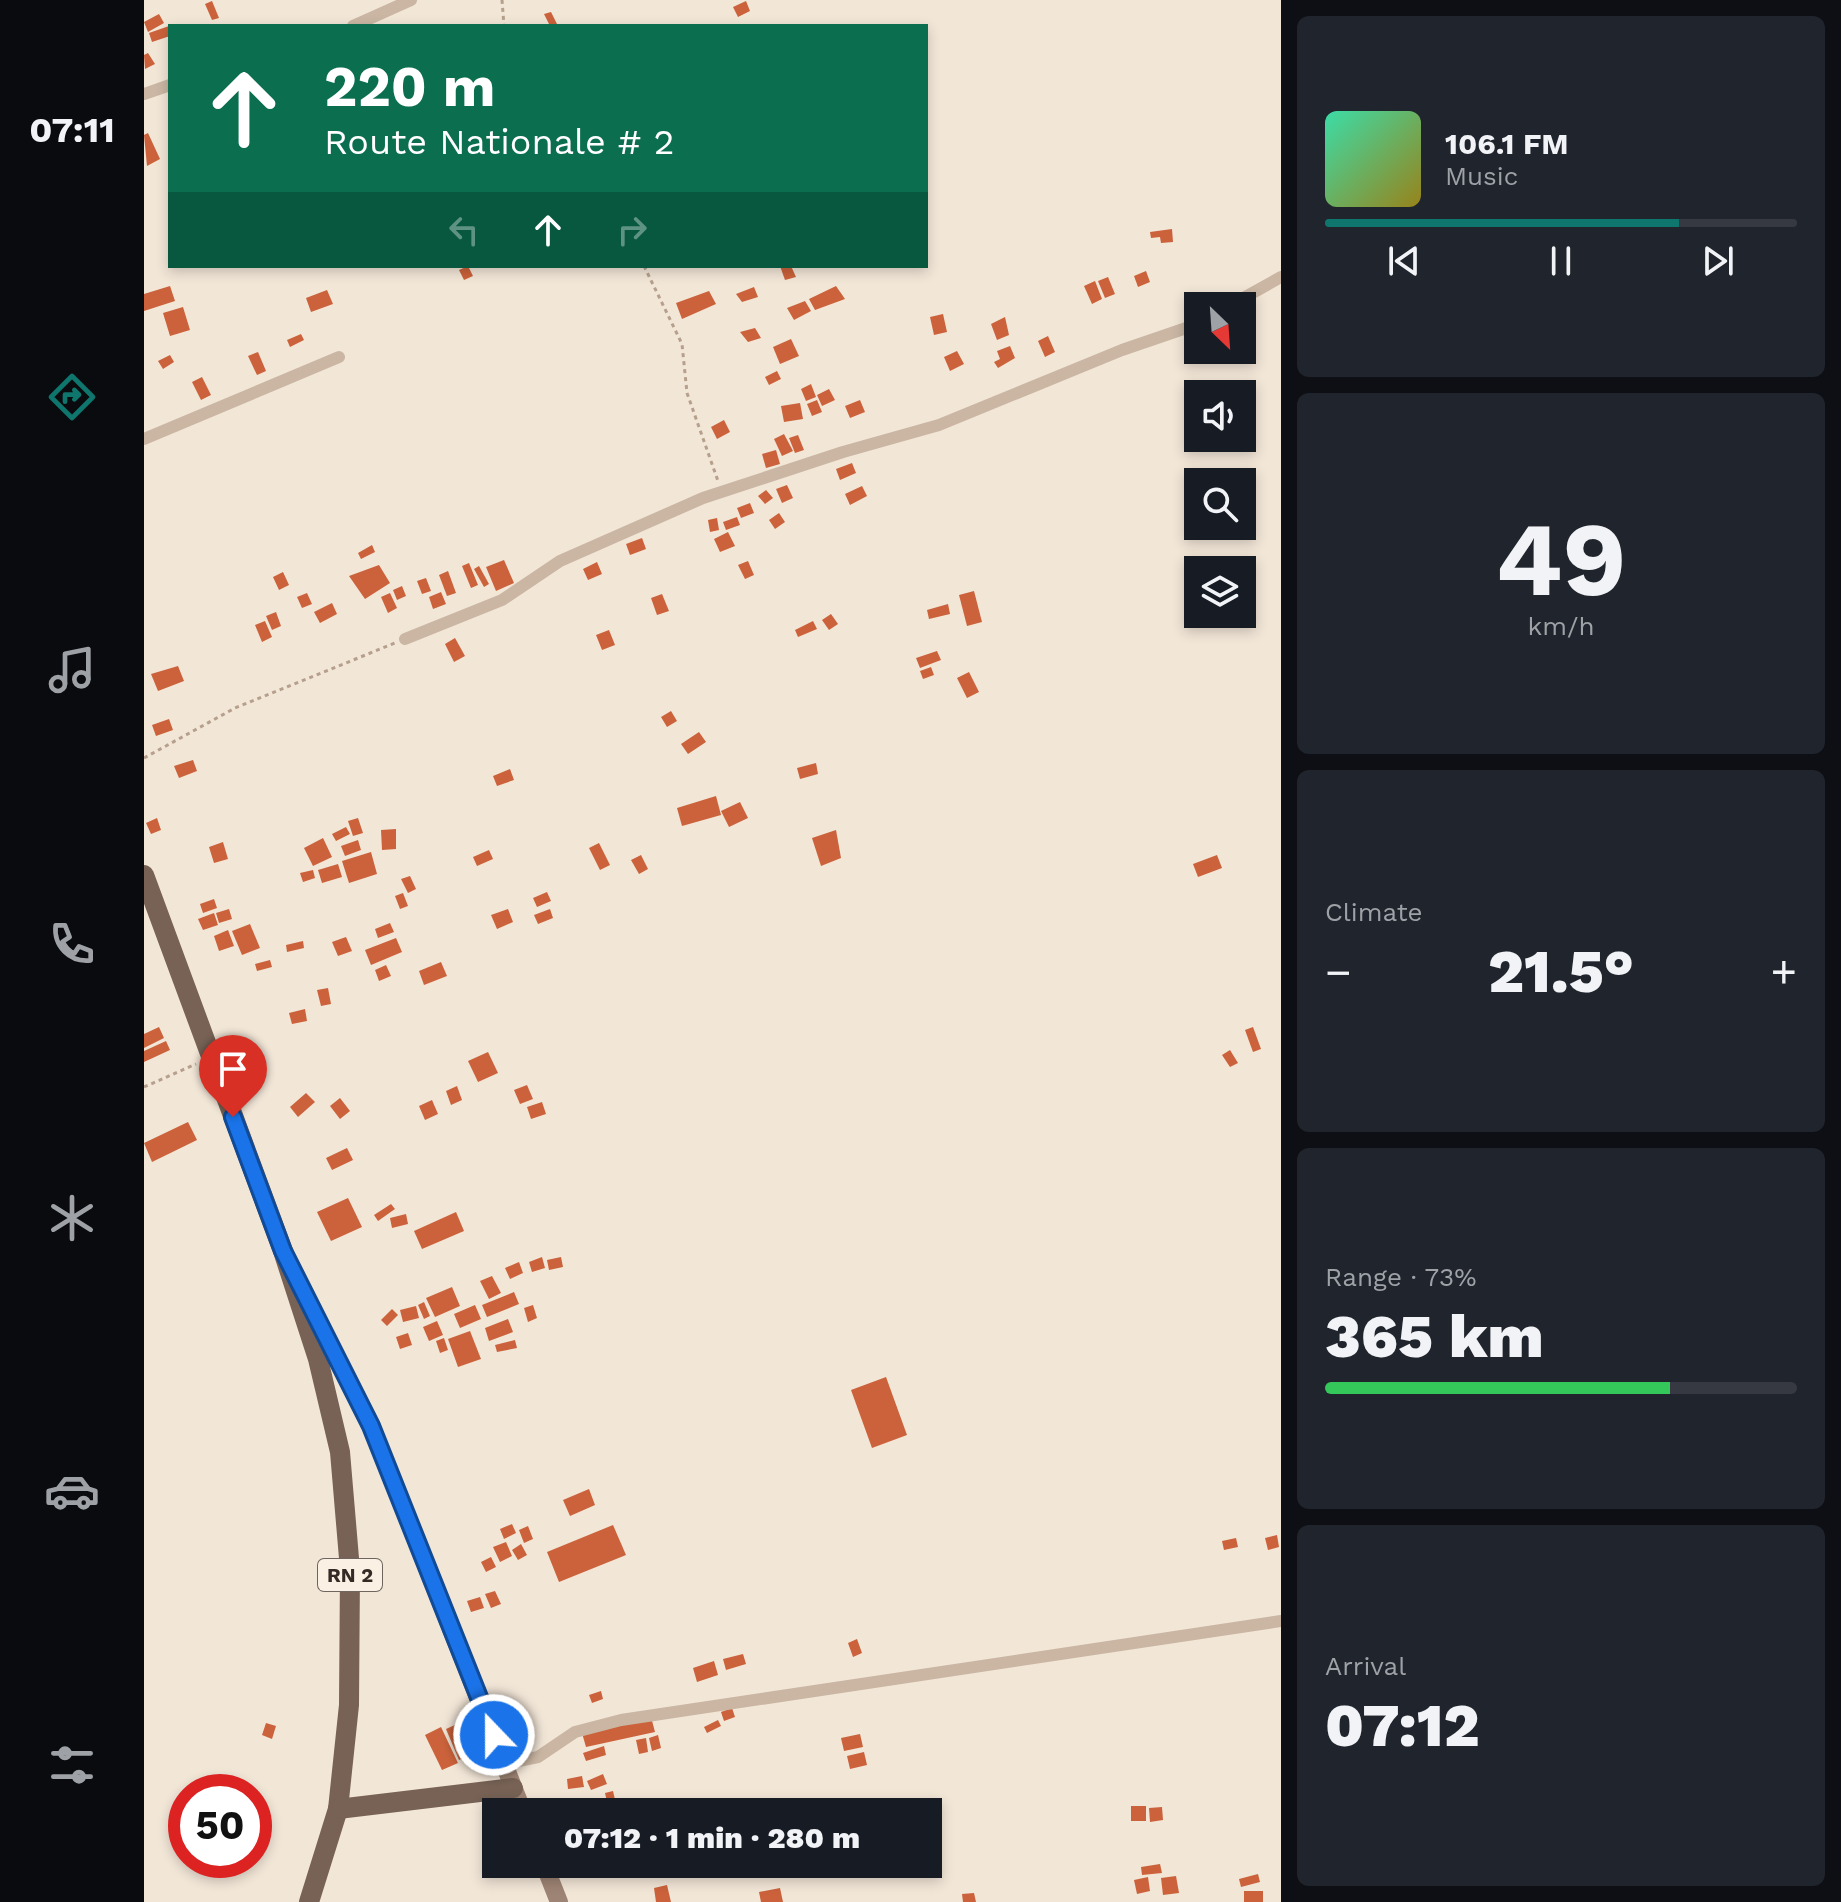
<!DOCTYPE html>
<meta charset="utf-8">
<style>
:root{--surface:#171b24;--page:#20242c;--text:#f1f3f6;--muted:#9ea1a6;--line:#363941;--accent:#0f766e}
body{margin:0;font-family:"Work Sans",sans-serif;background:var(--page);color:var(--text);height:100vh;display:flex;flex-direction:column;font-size:30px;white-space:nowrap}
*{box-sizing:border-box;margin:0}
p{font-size:26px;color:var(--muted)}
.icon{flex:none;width:44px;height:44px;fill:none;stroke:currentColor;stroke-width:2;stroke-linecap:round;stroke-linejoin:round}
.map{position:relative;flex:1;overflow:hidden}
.details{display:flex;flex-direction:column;gap:16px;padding:16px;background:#0d0f14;width:560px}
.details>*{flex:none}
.guide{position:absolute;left:24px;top:24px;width:760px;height:244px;border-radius:0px;box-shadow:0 4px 12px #0003;background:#0b6e4f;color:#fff;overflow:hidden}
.needle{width:52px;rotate:155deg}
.tools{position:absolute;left:1040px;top:292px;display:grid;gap:16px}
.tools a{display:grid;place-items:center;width:72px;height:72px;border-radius:0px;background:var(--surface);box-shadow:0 4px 12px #0003;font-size:40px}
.speed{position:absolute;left:24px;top:1774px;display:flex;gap:16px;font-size:40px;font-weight:700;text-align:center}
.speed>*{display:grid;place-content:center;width:104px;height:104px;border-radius:50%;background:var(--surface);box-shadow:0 4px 12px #0003;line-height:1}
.speed .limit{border:12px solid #d22;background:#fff;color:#111}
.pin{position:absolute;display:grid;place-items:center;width:68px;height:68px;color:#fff;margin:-82px -34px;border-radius:50% 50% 50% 0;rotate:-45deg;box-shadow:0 0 8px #0007}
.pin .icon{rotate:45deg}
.me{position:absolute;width:88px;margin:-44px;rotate:338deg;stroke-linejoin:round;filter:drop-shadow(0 0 6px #0008)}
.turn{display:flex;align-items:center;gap:28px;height:168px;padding:0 24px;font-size:36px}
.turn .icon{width:104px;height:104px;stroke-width:2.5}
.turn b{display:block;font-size:56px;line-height:68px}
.lanes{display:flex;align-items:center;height:76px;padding:0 24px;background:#0003;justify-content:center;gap:40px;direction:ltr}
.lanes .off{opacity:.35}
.big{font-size:60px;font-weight:800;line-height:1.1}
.details .card{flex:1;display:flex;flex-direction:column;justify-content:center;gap:12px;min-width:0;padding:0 28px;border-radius:12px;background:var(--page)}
.details .dial{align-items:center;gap:0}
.dial b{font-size:104px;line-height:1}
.song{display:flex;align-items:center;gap:24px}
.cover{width:96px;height:96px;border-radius:12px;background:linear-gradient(135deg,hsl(160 70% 55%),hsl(50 70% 35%))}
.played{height:8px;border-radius:4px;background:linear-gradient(90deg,var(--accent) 75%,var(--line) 75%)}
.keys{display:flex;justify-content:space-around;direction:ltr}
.heat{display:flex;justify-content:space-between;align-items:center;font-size:44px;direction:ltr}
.charge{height:12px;border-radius:6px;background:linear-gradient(90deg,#34c759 73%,var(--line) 0)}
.trip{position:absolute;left:338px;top:1798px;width:460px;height:80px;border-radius:0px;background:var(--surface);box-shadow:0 4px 12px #0003;font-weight:800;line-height:80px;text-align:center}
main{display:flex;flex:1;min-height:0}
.tabs{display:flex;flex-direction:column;width:144px;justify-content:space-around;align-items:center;background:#090b0e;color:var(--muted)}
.tabs .icon{width:56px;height:56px}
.tabs .on{color:var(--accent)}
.tabs b{font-size:36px;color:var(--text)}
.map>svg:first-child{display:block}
</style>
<main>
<nav class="tabs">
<b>07:11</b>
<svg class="icon on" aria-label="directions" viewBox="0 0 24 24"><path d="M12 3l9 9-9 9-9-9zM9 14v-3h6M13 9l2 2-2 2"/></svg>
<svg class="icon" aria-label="music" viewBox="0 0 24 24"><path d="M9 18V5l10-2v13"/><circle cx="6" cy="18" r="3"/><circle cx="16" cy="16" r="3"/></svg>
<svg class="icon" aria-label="phone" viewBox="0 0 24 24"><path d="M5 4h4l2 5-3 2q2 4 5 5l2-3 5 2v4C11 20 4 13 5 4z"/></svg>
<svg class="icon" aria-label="climate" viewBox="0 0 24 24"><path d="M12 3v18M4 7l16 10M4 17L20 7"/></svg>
<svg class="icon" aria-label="car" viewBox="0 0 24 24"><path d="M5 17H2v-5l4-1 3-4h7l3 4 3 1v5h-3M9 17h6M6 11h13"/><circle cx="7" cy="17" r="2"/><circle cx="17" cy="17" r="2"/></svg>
<svg class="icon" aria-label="filters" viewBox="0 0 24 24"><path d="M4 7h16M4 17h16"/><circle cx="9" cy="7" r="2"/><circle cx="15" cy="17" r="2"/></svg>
</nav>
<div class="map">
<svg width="1137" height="1902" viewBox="0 0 1137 1902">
<rect width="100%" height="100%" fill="#f2e6d7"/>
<g fill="#cb623b">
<polygon points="68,1 75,18 68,20 61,4"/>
<polygon points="602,1 606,11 594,17 589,7"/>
<polygon points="407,12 414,26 406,26 400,14"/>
<polygon points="15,14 20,23 4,32 0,22"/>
<polygon points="25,26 26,36 8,42 5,33"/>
<polygon points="4,53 11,64 1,69 0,55"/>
<polygon points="4,133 16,159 3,166 0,135"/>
<polygon points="1028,229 1029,242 1017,243 1016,237 1007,238 1006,232"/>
<polygon points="324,266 329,276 320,280 315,270"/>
<polygon points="636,266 647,266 652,277 641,280"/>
<polygon points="1002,271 1006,282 994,287 990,276"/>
<polygon points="964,277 971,294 961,298 954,281"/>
<polygon points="951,281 958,299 948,304 940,286"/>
<polygon points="26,286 31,301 0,311 0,294"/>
<polygon points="692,286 701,299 671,310 665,299"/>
<polygon points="610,287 614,297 598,302 592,294"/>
<polygon points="183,290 189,304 167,312 162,298"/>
<polygon points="565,291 572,304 538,319 532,303"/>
<polygon points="661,301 667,311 650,320 643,308"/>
<polygon points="39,307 46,330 26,336 19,313"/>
<polygon points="799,314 803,332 790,335 786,317"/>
<polygon points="861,317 865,335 853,340 847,324"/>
<polygon points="1103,317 1110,331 1102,336 1098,319"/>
<polygon points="611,328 617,338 604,342 596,332"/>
<polygon points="157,334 160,340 146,347 143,340"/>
<polygon points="904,336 911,352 901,357 894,341"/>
<polygon points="647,339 655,356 636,364 629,347"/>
<polygon points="866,346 871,358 854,368 850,362 856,359 853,351"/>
<polygon points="813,351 820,364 806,371 800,357"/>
<polygon points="114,352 122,371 113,375 104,356"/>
<polygon points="26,355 30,362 19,369 14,361"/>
<polygon points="633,371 637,379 625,385 621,377"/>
<polygon points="58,377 67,395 57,400 48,382"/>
<polygon points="667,384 672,397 662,401 657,389"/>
<polygon points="685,389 691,400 678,406 673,395"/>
<polygon points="673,400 678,412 668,416 663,404"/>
<polygon points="716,400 721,412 706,418 701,406"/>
<polygon points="656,403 659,419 640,422 637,406"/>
<polygon points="580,420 586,432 573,439 567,427"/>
<polygon points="640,434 649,451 638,456 630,439"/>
<polygon points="654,435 660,450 651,453 645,438"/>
<polygon points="632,450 636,464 622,468 618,454"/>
<polygon points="708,463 712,473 696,480 692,469"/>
<polygon points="643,485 649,498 638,503 632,489"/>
<polygon points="718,486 723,496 706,505 701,494"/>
<polygon points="622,490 629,498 621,504 614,496"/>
<polygon points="606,503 610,513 597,518 593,508"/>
<polygon points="635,513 641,522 631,529 625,520"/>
<polygon points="593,517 596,525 582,530 579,522"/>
<polygon points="573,518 575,530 566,532 564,520"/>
<polygon points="584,532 591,546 576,552 570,539"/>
<polygon points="498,538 502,549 486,555 482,544"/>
<polygon points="228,545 231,552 217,559 214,553"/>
<polygon points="360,560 370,583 352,591 342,567"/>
<polygon points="604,561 610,575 601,579 594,565"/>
<polygon points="453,562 458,574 444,580 439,569"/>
<polygon points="325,563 334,585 327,588 318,566"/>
<polygon points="235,565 246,583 221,599 205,576"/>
<polygon points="335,566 345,584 340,587 330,569"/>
<polygon points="304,571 312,593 303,596 295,575"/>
<polygon points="139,572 145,585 135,590 129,577"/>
<polygon points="282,578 287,591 278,594 273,581"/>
<polygon points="258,586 262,596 253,600 249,590"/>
<polygon points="830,591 838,622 823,626 815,595"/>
<polygon points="297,592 302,604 289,609 285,597"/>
<polygon points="163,593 168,604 158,608 153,597"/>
<polygon points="246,593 253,608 244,613 237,597"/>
<polygon points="518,594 525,611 513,615 507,598"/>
<polygon points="188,603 193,614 176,623 170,612"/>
<polygon points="804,604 806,614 785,619 783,610"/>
<polygon points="132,612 137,626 128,630 122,616"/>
<polygon points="687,614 694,624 685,630 678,620"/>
<polygon points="121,621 128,637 118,642 111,625"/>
<polygon points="669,621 673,629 654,637 651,630"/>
<polygon points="465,630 471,645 458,650 452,635"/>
<polygon points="311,638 321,656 310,662 301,644"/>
<polygon points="793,651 797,660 776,668 772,658"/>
<polygon points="34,666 40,681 14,691 7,674"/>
<polygon points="787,667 790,675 779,679 776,671"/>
<polygon points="825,672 835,692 823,698 813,678"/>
<polygon points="527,711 533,721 523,727 517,717"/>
<polygon points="25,719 29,730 12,736 8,725"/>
<polygon points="555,732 562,742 544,754 537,744"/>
<polygon points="49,760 53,771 35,778 30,766"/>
<polygon points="672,763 674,774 656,779 653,768"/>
<polygon points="366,769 370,780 353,786 349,776"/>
<polygon points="572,796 577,815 538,826 533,808"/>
<polygon points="596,802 604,818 585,827 577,811"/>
<polygon points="13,818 17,830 7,834 2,823"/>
<polygon points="214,818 219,833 209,836 204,821"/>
<polygon points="202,827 206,834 192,841 188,834"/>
<polygon points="252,829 252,849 238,850 237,830"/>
<polygon points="692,830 697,858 677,866 668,838"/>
<polygon points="179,838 188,857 169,866 160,848"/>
<polygon points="214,840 217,850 201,856 197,846"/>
<polygon points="79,842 84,859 70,863 65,847"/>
<polygon points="455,843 466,865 456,870 445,848"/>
<polygon points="345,850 349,859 333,866 329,857"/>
<polygon points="227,852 233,874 205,883 198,861"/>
<polygon points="497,855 504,869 495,874 487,860"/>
<polygon points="1073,855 1078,868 1054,877 1049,864"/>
<polygon points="194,864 198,877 178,883 174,870"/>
<polygon points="169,870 171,878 159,882 156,873"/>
<polygon points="266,876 272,889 264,893 257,879"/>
<polygon points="403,892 407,901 393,907 389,898"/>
<polygon points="259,893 264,906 256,909 251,896"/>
<polygon points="70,899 73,908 59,913 56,904"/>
<polygon points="85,909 88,919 75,923 72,913"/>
<polygon points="364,909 369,922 353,929 347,915"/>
<polygon points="406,909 409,918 394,924 390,915"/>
<polygon points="70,913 74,925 59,930 54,919"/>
<polygon points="246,923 250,932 234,938 231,929"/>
<polygon points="106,924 116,948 98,955 88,931"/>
<polygon points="84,930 90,946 75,951 70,936"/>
<polygon points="202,937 208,951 194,956 188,942"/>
<polygon points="252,938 258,952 227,965 221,950"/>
<polygon points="159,941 160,948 143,952 142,945"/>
<polygon points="126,960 128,967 113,971 111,964"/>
<polygon points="297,962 303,976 280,985 275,971"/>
<polygon points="242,965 247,976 235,981 231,970"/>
<polygon points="184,988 187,1004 177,1006 173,990"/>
<polygon points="161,1009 163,1021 148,1024 145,1013"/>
<polygon points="15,1027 20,1038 0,1048 0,1034"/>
<polygon points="1109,1027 1117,1049 1109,1052 1101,1030"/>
<polygon points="22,1041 26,1050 0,1062 0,1051"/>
<polygon points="1086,1050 1094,1063 1086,1067 1078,1055"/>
<polygon points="344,1052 354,1073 334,1082 324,1061"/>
<polygon points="383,1085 389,1099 376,1104 370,1090"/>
<polygon points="313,1086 318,1100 307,1105 302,1091"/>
<polygon points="162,1093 171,1102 154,1117 146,1107"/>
<polygon points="196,1098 206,1111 196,1119 186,1106"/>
<polygon points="288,1100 294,1114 281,1120 275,1106"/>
<polygon points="398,1102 402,1114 387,1119 383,1107"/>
<polygon points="44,1122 53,1140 8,1162 0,1143"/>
<polygon points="203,1148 209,1160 188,1170 182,1158"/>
<polygon points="204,1198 218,1227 187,1241 173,1212"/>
<polygon points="247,1204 251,1209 234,1221 230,1215"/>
<polygon points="312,1212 320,1231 278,1249 270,1231"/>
<polygon points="262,1214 264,1224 248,1228 246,1218"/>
<polygon points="398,1257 401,1268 388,1272 385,1262"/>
<polygon points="417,1257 419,1267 405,1270 403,1260"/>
<polygon points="375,1262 379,1273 366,1279 361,1268"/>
<polygon points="348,1276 357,1293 345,1299 336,1281"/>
<polygon points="308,1287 316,1306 291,1317 282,1298"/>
<polygon points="370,1292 375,1304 343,1317 338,1305"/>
<polygon points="280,1302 286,1316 280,1319 274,1305"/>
<polygon points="331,1305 337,1319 316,1328 310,1314"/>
<polygon points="389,1305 393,1318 384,1322 380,1308"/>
<polygon points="272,1306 275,1318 259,1322 256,1310"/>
<polygon points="248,1309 254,1315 243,1326 237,1320"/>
<polygon points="364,1319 369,1332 345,1341 341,1328"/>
<polygon points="293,1321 299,1335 285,1341 279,1327"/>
<polygon points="326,1331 337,1359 314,1367 304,1339"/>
<polygon points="264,1333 268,1345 256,1349 252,1337"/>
<polygon points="300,1338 304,1350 296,1353 292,1341"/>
<polygon points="371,1340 373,1348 353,1352 351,1345"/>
<polygon points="742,1377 763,1435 728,1448 707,1390"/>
<polygon points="445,1489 451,1505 426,1516 419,1500"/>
<polygon points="368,1524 372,1533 360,1539 356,1529"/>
<polygon points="469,1525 482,1555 415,1582 403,1552"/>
<polygon points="384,1526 389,1539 380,1543 375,1530"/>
<polygon points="1133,1535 1135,1547 1124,1550 1121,1538"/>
<polygon points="1092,1538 1094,1547 1080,1550 1078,1541"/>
<polygon points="362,1542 368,1556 356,1562 349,1547"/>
<polygon points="377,1544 383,1555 374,1560 368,1550"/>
<polygon points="347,1557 352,1567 342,1572 337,1562"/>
<polygon points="351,1591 357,1604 347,1608 341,1594"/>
<polygon points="336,1597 340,1608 327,1612 323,1601"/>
<polygon points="713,1639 718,1653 709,1657 704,1643"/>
<polygon points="599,1654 602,1664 582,1670 579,1659"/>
<polygon points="570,1661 574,1675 553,1682 549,1668"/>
<polygon points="457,1691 459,1699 448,1703 445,1695"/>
<polygon points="588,1708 591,1717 580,1721 577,1712"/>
<polygon points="507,1717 511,1732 442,1747 438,1733"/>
<polygon points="574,1720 577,1726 563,1733 560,1727"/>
<polygon points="122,1723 132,1726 128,1739 118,1735"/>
<polygon points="311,1725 325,1756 315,1760 302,1729"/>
<polygon points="297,1727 314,1763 298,1770 281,1735"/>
<polygon points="716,1734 719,1747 700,1751 697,1738"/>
<polygon points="514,1735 517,1748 508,1751 505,1738"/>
<polygon points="502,1738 504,1752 495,1754 492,1740"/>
<polygon points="460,1746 462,1755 442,1761 439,1753"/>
<polygon points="720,1752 723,1765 706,1769 703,1756"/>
<polygon points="459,1774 463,1784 447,1790 443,1781"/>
<polygon points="438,1776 440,1787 424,1789 423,1779"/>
<polygon points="469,1791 472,1804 464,1806 461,1793"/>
<rect x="987" y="1806" width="15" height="15"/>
<polygon points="1018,1807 1019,1820 1006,1822 1005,1808"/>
<polygon points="1016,1864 1018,1873 998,1875 997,1867"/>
<polygon points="1114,1874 1116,1882 1097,1887 1095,1879"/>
<polygon points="1032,1876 1035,1893 1019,1895 1017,1878"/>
<polygon points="1004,1877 1006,1891 993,1894 990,1880"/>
<polygon points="523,1885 527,1902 512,1902 510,1888"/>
<polygon points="636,1888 639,1902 617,1902 615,1892"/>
<rect x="1100" y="1891" width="19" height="11"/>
<polygon points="830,1893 832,1902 819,1902 818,1894"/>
</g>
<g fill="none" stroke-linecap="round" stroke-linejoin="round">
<g stroke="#b6a08d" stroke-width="3" stroke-dasharray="4 4" stroke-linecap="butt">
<polyline points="358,0 360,26"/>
<polyline points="500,266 538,344 543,393 574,481"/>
<polyline points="0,758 91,708 251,643"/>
<polyline points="0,1087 52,1064"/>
</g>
<g stroke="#cab6a3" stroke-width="12">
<polyline points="209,26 267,0"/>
<polyline points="0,94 26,85"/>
<polyline points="1085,306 1137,277"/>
<polyline points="0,439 195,357"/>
<polyline points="261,639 358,600 416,561 559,498 699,452 795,425 978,350 1054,324"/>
<polyline points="360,1764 394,1757 431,1732 477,1720 1137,1621"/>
</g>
<g stroke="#9e8474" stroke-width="18">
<polyline points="158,1288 227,1426 379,1812"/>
<polyline points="400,1864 415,1902"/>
</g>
<g stroke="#776255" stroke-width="20">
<polyline points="0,875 139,1251 174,1359 196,1452 206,1570 205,1705 194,1809 165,1902"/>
<polyline points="194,1809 369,1788"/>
</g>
</g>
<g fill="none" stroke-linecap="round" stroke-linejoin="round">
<defs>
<polyline id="route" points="89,1117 139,1251 227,1426 350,1735"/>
</defs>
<use href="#route" stroke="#114b97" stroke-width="20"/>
<use href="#route" stroke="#1a73e8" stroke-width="14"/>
</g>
<g text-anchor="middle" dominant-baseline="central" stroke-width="8" stroke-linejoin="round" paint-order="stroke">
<rect fill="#faf0e3" stroke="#70655e" stroke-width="2" x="174" y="1559" width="64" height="32" rx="6"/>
<g font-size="20" font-weight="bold" fill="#352a25">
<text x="206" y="1575">RN 2</text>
</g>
</g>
</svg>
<div class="tools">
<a><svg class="needle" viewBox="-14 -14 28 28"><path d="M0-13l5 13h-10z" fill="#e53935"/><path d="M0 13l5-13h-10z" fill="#9ea1a6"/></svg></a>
<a><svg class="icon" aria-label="sound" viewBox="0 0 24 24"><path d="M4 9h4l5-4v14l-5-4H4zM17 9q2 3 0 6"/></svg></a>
<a><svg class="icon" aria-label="search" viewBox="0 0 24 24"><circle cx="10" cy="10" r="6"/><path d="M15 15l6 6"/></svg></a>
<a><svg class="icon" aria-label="layers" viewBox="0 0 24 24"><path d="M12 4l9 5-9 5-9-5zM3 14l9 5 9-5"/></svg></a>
</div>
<div class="speed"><div class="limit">50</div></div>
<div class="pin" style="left:89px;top:1117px;background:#d93025"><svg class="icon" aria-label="arrive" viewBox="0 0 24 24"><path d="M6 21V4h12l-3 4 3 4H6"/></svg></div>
<svg class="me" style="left:350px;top:1735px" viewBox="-20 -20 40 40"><circle r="17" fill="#1a73e8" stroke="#fff" stroke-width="3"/><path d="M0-11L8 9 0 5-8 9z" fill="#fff"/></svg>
<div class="trip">07:12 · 1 min · 280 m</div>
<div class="guide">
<div class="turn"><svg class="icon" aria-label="ahead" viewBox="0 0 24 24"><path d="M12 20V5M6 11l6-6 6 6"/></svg><div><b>220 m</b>Route Nationale # 2</div></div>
<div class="lanes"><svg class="icon off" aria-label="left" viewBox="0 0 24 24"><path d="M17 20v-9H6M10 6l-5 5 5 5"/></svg><svg class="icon" aria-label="ahead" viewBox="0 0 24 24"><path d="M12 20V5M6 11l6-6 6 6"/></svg><svg class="icon off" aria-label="right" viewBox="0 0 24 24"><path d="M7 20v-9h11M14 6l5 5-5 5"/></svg></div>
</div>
</div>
<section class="details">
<div class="card">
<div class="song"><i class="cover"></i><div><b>106.1 FM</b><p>Music</p></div></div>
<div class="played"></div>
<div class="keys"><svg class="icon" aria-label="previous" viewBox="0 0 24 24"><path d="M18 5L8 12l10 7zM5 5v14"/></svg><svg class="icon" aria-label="pause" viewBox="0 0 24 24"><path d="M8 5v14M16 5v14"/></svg><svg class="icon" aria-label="next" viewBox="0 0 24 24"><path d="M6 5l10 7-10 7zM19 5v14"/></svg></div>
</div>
<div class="card dial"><b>49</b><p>km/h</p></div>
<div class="card"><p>Climate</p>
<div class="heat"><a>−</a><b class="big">21.5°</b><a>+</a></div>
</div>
<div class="card"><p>Range · 73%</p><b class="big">365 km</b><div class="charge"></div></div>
<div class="card"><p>Arrival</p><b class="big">07:12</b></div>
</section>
</main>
